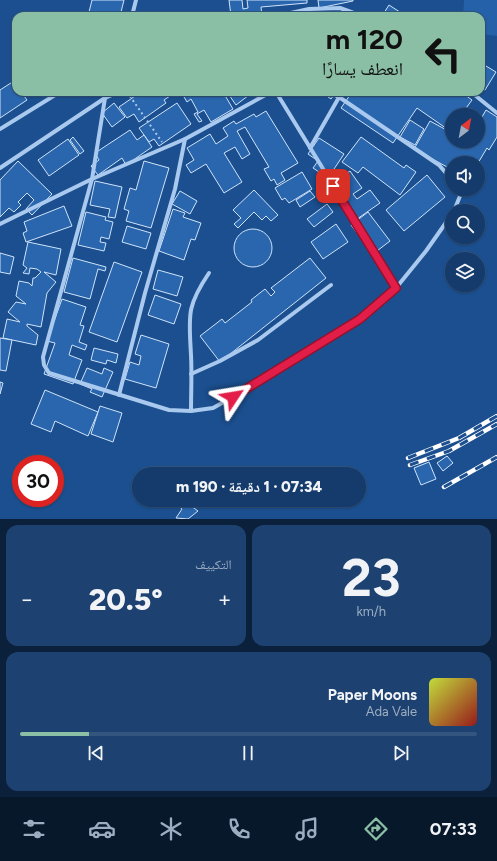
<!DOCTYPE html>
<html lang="ar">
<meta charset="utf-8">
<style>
:root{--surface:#143b6b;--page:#1d4271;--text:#f1f3f6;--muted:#9dadc1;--line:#33557e;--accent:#8abfa5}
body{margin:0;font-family:Figtree,"Noto Naskh Arabic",sans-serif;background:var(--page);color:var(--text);direction:rtl;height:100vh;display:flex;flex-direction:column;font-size:15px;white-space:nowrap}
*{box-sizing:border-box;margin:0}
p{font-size:13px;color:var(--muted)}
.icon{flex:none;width:22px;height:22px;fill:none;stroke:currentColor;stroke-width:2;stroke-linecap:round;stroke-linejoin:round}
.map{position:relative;height:519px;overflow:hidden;direction:ltr}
.panel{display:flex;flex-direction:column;gap:6px;padding:6px;background:#0b203b;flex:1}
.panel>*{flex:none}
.guide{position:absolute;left:12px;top:12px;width:473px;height:84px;border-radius:12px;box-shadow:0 1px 3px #0004,0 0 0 1px var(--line);direction:rtl;background:#8abfa5;color:#111;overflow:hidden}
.needle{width:26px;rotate:32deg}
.fabs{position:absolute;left:445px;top:108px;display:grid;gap:8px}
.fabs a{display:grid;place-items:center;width:40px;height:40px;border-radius:50%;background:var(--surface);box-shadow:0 1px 3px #0004,0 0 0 1px var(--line);font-size:20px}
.speed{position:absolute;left:12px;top:455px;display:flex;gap:8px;font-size:20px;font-weight:700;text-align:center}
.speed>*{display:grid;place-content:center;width:52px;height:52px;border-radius:50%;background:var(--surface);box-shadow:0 1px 3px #0004,0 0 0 1px var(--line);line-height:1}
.speed .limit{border:6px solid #d22;background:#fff;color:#111}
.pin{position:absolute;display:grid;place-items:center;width:34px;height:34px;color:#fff;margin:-17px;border-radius:8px;box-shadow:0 2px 6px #0006}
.me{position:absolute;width:44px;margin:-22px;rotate:57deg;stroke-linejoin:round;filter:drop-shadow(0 0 3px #0008)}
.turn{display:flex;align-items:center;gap:14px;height:84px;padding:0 16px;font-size:18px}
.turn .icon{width:52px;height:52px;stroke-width:2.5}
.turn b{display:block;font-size:28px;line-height:34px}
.big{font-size:30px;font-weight:800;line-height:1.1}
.panel .tile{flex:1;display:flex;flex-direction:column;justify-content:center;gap:6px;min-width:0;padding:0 14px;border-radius:12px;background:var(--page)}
.panel .dial{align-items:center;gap:0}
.dial b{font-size:52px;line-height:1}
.song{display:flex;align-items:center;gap:12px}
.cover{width:48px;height:48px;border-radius:6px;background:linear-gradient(135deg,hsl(70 70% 55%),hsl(0 70% 35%))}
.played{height:4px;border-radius:2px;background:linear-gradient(90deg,var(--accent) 15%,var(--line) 15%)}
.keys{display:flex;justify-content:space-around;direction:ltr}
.heat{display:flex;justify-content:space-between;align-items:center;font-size:22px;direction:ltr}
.panel .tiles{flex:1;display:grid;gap:6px;grid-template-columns:1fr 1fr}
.tile:last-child{grid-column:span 2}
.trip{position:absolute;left:132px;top:467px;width:234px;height:40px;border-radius:20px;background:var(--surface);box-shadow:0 1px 3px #0004,0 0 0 1px var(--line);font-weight:800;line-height:40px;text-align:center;direction:rtl}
.dock{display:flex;height:64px;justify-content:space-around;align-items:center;background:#08182b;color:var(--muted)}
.dock .icon{width:28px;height:28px}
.dock .on{color:var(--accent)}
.dock b{font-size:18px;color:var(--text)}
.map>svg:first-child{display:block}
</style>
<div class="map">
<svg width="497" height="519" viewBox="0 0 497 519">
<rect width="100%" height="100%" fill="#1b4f8f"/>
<polygon fill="#2461a8" points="464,0 497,0 497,36 481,34 481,16 463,16"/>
<g fill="#2a66ad" stroke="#cfe3fa">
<polygon points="92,0 124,0 120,16 88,16"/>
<polygon points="229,0 242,0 243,9 248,8 247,0 307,0 307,3 261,7 262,16 231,16"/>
<polygon points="318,0 353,0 353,1 319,8"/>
<polygon points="389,5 406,16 382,16"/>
<polygon points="481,63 496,72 485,90 481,88"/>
<polygon points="14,81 16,84 16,92 21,92 27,100 0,118 0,90"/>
<polygon points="141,92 176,92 164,100 166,103 139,122 134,114 127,118 119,107"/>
<polygon points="181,92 223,92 233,109 211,122 204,110 197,114 202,121 199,122 194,114 198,112 191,99 187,102"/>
<polygon points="227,92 253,92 236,105"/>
<polygon points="321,92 336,92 331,99"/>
<polygon points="352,92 461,92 472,100 461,115 452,115 452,128 450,131 417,108 393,143 341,108"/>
<polygon points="114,103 125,117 112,127 102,113"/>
<polygon points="177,103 191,124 159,146 154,139 149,142 139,128"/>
<polygon points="486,110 497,117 497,137 489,150 487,148 478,163 452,163 452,175 446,172 449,168 414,149 430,121 452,133 452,141 465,141 471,144 473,141 478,141 478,124"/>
<polygon points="266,111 298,163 281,173 285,180 277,185 274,179 271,181 264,169 269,167 245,127 237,131 250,154 242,159 235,147 224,153 242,182 224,193 206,164 191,173 186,165 194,160 187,148 210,134 216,144 228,136 223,128 234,121 236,124 254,114 256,117"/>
<polygon points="410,120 424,129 415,145 400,137"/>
<polygon points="130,130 137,140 144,135 152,147 126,165 122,158 98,175 91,166 99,160 95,153"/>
<polygon points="73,137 84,151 80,154 70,140"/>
<polygon points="361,137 404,168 406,165 416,172 400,195 363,167 358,173 342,162"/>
<polygon points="319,138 344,154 328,178 313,168 318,161 308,154"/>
<polygon points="68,139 79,155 49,176 38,160"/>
<polygon points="18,161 52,194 32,215 26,209 34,200 27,193 18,202 21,205 14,212 9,208 0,217 0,180"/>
<polygon points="144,161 169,168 151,228 126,221 129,211 124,209 130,188 136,190"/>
<polygon points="350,171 362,188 353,194 357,199 370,190 380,203 357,219 330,185"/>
<polygon points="302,172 312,189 289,203 285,198 282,200 275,188"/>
<polygon points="427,175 445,197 404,231 386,210"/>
<polygon points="95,181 122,187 115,218 108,217 110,209 90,205"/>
<polygon points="254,190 278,215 271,221 266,216 262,220 254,212 238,228 234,224 241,218 233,210"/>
<polygon points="180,191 197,201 190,214 172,204"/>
<polygon points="310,191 315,197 300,207 296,200"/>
<polygon points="327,204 333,212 314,227 307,219"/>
<polygon points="64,206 72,226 26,242 23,233 27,231 24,222"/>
<polygon points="173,209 185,213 183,217 201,223 195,240 191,239 184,260 159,251"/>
<polygon points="86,212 106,217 105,220 113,222 109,239 101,237 100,242 106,243 104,251 78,245"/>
<polygon points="368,212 390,241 373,254 351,225"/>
<polygon points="336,224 348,242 323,259 311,242"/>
<polygon points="127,226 151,233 146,249 122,242"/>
<circle cx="253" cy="248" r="19"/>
<polygon points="28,242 61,249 56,275 44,272 56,282 47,293 41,327 27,324 27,326 38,335 36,345 3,338 7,319 20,322 8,312 16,302 26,304 16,296 19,281 29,283 32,286 33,278 35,278 41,272 37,269 30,268 29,274 23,273 27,268 23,265"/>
<polygon points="0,253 14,257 10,274 0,272"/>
<polygon points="73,258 106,267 105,271 98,269 90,299 64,292"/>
<polygon points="310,258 326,278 220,362 200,336 222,319 225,323 252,302 251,300 265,289 271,296 275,292 271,288"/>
<polygon points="114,262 142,272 117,342 89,332"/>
<polygon points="158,270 183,277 177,296 153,289"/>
<polygon points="155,295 181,304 174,324 148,315"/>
<polygon points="62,299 86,307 80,325 84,326 79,342 87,345 85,350 72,345 69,355 82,360 73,384 44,374 55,343 47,341"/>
<polygon points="141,335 169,344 156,388 125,379 130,362 139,365 141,356 135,354"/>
<polygon points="0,338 12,340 6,371 0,370"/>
<polygon points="94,348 118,354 116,363 107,360 106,364 91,360"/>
<polygon points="87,368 102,374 104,368 113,372 102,397 90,392 92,389 80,384"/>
<polygon points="0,382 3,383 0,394"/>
<polygon points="45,390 98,412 88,436 55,421 51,432 31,424"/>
<polygon points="100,406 122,413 113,442 91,434"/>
<polygon points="447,456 453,463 443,471 437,463"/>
<polygon points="429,462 436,479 421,485 414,468"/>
<polygon points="171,500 195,500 191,506 198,511 188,519 176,518 182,509"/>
</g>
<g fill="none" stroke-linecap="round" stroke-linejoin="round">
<polyline stroke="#a9c9ee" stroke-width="2" stroke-dasharray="2 3" stroke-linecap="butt" points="127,92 162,142"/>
<g stroke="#a9c9ee" stroke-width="4">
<polyline points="132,16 136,0"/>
<polyline points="277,16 309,9 340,8 362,16"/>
<polyline points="113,92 112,95 105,98 92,179 43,357 44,365 49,373 169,410 191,411 213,408 233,397 360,319 396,288 426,251 452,214"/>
<polyline points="276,92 396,288"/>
<polyline points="327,92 339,97 439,165 452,180"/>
<polyline points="471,92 497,113"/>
<polyline points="112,95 118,92"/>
<polyline points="0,129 60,92"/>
<polyline points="310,148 342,92"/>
<polyline points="0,168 105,98"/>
<polyline points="454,211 460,196 457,189"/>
<polyline points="0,224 92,179 185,139 271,92"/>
<polyline points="191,374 220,361 258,340 331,285"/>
<polyline points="119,395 145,293 175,189 185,139"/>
<path d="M191,411C191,393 192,374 191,355C189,316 186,307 209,273"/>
</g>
<defs>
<g id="rail">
<polyline points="408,458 459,438 497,416"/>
<polyline points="410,465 449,451 497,424"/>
<polyline points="444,487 497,457"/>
</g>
</defs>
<use href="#rail" stroke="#fff" stroke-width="4.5"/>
<use href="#rail" stroke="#1b4f8f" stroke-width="3" stroke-dasharray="9" stroke-linecap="butt"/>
</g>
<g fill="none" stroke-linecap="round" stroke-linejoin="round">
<defs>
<polyline id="route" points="233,397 360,319 396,288 333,186"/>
</defs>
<use href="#route" stroke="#92132f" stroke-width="10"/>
<use href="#route" stroke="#e11d48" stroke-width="7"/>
</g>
</svg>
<div class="fabs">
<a><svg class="needle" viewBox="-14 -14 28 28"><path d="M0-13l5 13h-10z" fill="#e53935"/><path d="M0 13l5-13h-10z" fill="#9dadc1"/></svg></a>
<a><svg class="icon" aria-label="sound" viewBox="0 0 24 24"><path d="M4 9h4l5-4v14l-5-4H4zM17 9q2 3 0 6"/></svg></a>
<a><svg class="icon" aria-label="search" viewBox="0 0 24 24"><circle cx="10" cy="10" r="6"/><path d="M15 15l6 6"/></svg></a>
<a><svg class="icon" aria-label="layers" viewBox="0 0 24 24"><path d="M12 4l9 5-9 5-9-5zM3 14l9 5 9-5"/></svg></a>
</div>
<div class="speed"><div class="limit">30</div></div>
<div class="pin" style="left:333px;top:186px;background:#d93025"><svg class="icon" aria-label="arrive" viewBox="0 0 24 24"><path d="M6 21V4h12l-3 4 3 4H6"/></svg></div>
<svg class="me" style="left:233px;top:397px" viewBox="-20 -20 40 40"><path d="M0-17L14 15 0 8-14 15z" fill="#e11d48" stroke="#fff" stroke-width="4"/></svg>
<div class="trip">07:34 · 1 دقيقة · 190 m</div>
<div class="guide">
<div class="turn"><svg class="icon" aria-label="left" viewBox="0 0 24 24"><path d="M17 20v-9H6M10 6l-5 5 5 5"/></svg><div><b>120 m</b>انعطف يسارًا</div></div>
</div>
</div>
<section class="panel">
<div class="tiles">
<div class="tile dial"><b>23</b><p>km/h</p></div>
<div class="tile"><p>التكييف</p>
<div class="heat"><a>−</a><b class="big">20.5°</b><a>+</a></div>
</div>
<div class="tile">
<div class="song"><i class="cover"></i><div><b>Paper Moons</b><p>Ada Vale</p></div></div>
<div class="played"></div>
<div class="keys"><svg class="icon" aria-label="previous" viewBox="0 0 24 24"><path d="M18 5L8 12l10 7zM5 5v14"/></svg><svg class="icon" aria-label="pause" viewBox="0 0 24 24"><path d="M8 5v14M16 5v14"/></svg><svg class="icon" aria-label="next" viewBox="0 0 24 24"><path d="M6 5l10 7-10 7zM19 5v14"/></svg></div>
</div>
</div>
</section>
<nav class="dock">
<b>07:33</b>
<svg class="icon on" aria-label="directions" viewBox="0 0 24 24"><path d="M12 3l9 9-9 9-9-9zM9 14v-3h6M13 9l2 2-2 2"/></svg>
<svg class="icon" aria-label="music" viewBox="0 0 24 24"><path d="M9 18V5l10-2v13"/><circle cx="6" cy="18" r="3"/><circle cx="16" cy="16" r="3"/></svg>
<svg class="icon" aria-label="phone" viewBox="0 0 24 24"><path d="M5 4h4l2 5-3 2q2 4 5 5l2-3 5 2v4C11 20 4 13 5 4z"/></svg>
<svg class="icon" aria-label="climate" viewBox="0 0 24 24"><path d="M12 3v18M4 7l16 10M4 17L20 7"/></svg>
<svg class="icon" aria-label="car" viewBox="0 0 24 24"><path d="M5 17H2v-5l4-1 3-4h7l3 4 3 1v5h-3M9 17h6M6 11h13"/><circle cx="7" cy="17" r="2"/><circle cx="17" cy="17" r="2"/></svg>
<svg class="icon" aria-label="filters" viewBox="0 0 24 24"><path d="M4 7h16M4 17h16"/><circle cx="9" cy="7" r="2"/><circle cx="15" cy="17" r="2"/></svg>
</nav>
